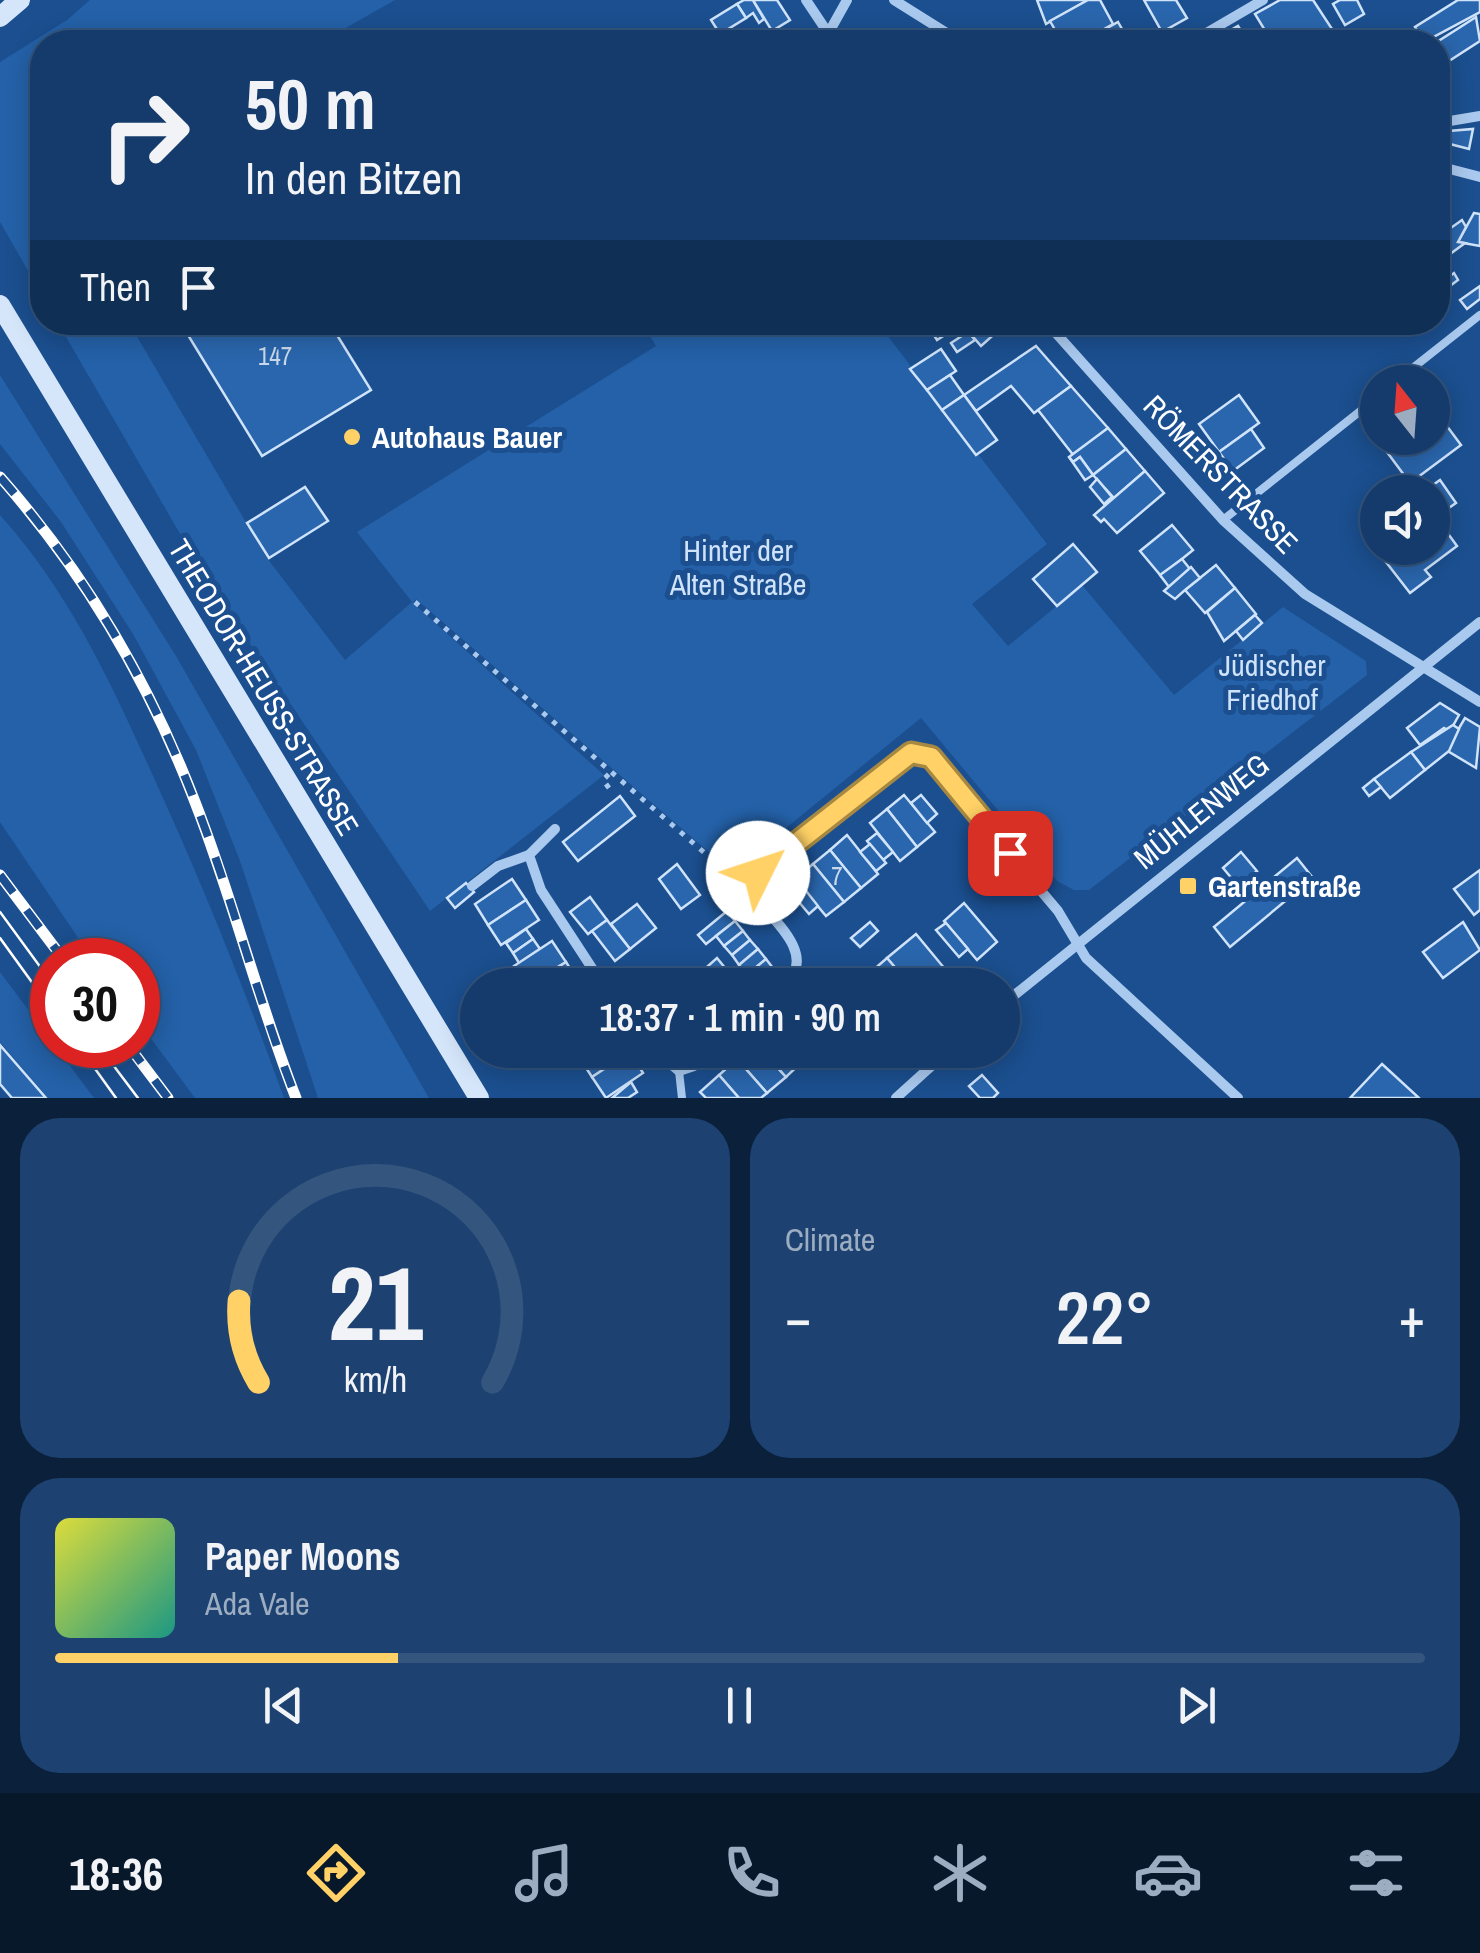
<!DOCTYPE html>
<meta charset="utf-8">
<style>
:root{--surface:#143b6b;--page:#1d4271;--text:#f1f3f6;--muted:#9dadc1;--line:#33557e;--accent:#ffd166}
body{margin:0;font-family:"Archivo Narrow",sans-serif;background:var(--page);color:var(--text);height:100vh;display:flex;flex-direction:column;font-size:38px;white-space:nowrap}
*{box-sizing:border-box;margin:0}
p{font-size:32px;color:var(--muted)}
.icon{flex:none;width:55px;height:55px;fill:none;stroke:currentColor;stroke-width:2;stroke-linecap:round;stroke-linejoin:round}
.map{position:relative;height:1098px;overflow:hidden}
.details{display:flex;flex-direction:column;gap:20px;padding:20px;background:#0b203b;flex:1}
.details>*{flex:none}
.guide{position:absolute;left:30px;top:30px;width:1420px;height:305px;border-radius:40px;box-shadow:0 5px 25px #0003,0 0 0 2px var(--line);background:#143b6b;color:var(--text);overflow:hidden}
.needle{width:65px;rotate:343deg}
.buttons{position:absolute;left:1360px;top:365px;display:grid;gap:20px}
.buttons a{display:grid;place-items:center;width:90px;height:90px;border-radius:50%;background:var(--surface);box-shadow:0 5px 25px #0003,0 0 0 2px var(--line);font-size:50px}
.speed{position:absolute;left:30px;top:938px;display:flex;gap:20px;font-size:50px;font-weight:700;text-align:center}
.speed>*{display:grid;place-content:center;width:130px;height:130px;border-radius:50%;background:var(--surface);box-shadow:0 5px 25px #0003,0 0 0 2px var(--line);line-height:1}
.speed .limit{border:15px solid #d22;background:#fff;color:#111}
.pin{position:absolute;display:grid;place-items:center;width:85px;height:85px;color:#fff;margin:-42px;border-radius:20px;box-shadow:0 5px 15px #0006}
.me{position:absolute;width:110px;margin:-55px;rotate:49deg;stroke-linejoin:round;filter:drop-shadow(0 0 8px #0008)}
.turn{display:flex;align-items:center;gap:35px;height:210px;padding:0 50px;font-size:45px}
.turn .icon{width:130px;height:130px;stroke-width:2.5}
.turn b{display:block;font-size:70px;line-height:85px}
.then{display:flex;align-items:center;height:95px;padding:0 50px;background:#0003;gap:20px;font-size:38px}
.big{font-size:75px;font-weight:600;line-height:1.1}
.details .widget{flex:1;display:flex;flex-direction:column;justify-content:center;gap:15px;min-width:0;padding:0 35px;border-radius:40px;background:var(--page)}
.details .dial{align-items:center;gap:0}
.dial svg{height:260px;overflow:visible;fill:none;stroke:var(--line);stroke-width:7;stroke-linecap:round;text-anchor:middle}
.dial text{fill:var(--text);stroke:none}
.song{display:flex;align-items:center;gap:30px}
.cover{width:120px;height:120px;border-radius:15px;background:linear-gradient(135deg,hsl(60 70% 55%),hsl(170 70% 35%))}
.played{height:10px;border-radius:5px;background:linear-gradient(90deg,var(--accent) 25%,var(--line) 25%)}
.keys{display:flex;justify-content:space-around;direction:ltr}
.heat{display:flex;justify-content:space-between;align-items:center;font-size:55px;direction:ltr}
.details .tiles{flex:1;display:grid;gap:20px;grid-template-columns:1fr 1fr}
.widget:last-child{grid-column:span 2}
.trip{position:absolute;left:460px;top:968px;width:560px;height:100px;border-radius:50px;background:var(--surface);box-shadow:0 5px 25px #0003,0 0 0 2px var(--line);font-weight:600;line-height:100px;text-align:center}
.tab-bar{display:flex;height:160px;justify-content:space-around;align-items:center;background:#08182b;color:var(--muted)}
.tab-bar .icon{width:70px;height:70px}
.tab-bar .selected{color:var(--accent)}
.tab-bar b{font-size:45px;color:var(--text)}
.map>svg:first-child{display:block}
</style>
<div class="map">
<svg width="1480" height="1098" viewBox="0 0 1480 1098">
<rect width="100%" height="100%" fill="#1b4f8f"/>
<g fill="#2461a8">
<polygon points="90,0 395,0 321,42 42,42 42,295 0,222 0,62 67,20"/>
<polygon points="877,322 1047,544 972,604 1008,646 1082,585 1174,695 1283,607 1366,661 1367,675 1089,890 1074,890 1057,881 921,718 732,872 416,599 413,603 604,775 430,911 205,577 58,323 129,323 267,558 345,660 412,602 357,532 656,346 642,323"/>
<polygon points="0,375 176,656 429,1098 318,1098 240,861 196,750 133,634 61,522 0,444"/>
<path d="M0,515C70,593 111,683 154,778C202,883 245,990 284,1098H195L138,1021V960H93L0,822Z"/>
<polygon points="0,972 94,1098 48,1098 0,1042"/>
</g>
<g fill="#2a66ad" stroke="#cfe3fa" stroke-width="2.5">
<polygon points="744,0 753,0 764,19 759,23 753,13 746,18 737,4"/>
<polygon points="753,0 777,0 790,20 772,31"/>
<polygon points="1037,0 1088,0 1046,24"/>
<polygon points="1088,0 1100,0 1113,24 1081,42 1062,42 1050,21"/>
<polygon points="1144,0 1176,0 1187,18 1162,32"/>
<polygon points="1280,0 1313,0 1334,32 1317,42 1272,42 1255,14"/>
<polygon points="1340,0 1357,0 1364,14 1345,25 1333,4"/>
<polygon points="1458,0 1480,0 1480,12 1424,42 1415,27"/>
<polygon points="737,4 746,18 720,34 711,20"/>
<polygon points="1476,17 1480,41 1449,61 1437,42"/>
<polygon points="1118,22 1126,36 1114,42 1099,42 1095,35"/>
<polygon points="1238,26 1248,42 1210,42"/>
<polygon points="1338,30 1345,42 1317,42 1334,32"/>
<polygon points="1473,129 1469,149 1446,143 1449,131"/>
<polygon points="1474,213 1480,214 1480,246 1458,242"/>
<polygon points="1462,220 1466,227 1458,242 1465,243 1442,260 1438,237"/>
<polygon points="1454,273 1458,280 1438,295 1438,285"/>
<polygon points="1480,286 1480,299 1467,309 1460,300"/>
<polygon points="180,322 329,322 371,390 262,456"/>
<polygon points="949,322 952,327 959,326 937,340 928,326"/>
<polygon points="980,322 1008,322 981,346 969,332"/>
<polygon points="968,332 975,340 957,352 951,343"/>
<polygon points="1036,346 1071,386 1034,413 1011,386 976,411 964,395"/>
<polygon points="941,349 956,371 927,390 910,369"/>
<polygon points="950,375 964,395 942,410 927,390"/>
<polygon points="1071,386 1108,428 1074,456 1038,410"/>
<polygon points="964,395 997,440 976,455 942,410"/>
<polygon points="1239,395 1259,423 1219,452 1199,424"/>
<polygon points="1435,410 1461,445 1410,483 1384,448 1399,438 1432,438"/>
<polygon points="1108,428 1126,449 1093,475 1080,457 1073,462 1069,457"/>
<polygon points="1251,429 1264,448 1233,471 1219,452"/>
<polygon points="1126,449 1145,471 1114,498 1093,475"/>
<polygon points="1069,457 1073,462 1080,457 1093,475 1085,480"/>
<polygon points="1145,471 1164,493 1117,533 1104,519 1101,522 1094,515"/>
<polygon points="1097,479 1112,497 1104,504 1090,487"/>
<polygon points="1440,480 1456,503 1436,517 1432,492 1423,492"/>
<polygon points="305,487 328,521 269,558 247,523"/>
<polygon points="1433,513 1457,546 1425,570 1431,577 1410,593 1379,553 1386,548 1432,548"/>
<polygon points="1172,525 1193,550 1161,576 1140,551"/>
<polygon points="1073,544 1097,572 1057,606 1033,579"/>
<polygon points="1182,559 1190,569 1169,587 1160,575"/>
<polygon points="1216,565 1235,588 1205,613 1185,590"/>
<polygon points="1191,567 1200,578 1185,590 1175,599 1164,591"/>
<polygon points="1235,588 1256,614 1224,641 1207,612"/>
<polygon points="1255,615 1262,623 1243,640 1236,631"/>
<polygon points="1440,703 1459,715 1450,731 1444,728 1420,745 1407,728"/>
<polygon points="1465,718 1480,727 1476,768 1446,750"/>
<polygon points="1453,725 1459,729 1449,751 1425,770 1411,752"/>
<polygon points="1411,752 1425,770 1390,798 1374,779"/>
<polygon points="1374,779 1381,787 1369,796 1363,788"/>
<polygon points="904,795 935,832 917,847 887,809"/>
<polygon points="921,795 937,814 927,823 911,803"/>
<polygon points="620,796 635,816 578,861 563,842"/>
<polygon points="887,809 917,847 900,861 870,823"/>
<polygon points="877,833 893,852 883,860 867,841"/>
<polygon points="847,835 878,874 861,888 830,850"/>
<polygon points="870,844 886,863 876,871 860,852"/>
<polygon points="830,850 861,888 844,902 813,864"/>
<polygon points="1241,852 1257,871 1239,887 1223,868"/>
<polygon points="1297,858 1313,878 1230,947 1214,927"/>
<polygon points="677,864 700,895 681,909 659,879"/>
<polygon points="813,864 844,902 826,916 795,879"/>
<polygon points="1480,870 1480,910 1474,915 1454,889"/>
<polygon points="512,879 526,900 488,925 475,904"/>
<polygon points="466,883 474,892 455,908 447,898"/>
<polygon points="803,887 818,906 809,914 793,895"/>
<polygon points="590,897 607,920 588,934 570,912"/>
<polygon points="526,900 539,920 501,945 488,925"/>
<polygon points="964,903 997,942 977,960 944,921"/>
<polygon points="637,904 656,928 630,949 611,924"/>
<polygon points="727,911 735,921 706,944 698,935"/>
<polygon points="607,920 630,949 615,961 592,931"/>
<polygon points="735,921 743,931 724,946 716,936"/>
<polygon points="870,922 878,931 860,947 851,938"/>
<polygon points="1463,922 1480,950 1443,978 1423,952"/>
<polygon points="946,923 968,949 959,957 936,930"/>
<polygon points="526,929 533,939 513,953 506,943"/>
<polygon points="743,931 750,940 732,955 724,946"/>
<polygon points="916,934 945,969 926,985 910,985 887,958"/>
<polygon points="533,939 540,949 519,963 513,953"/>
<polygon points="750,940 758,949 739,965 732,955"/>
<polygon points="552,941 566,962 527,985 514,966"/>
<polygon points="758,949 766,959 747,975 739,965"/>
<polygon points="717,958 739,985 708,985 699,974"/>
<polygon points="887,958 910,985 882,985 871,972"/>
<polygon points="766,959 776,972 756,985 748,974"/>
<polygon points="566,962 579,983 576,985 531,985"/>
<polygon points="0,1045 46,1098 12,1098 0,1084"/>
<polygon points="589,1050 628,1050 630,1052 592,1077 579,1057"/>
<polygon points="747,1050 762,1050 786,1077 767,1093 737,1059"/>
<polygon points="762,1050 795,1050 804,1060 786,1077"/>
<polygon points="630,1052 643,1073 606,1098 592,1077"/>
<polygon points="737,1059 767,1093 761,1098 739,1098 719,1075"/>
<polygon points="1382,1064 1419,1098 1350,1098"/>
<polygon points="719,1075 739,1098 706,1098 700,1092"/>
<polygon points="982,1075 998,1093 993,1098 980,1098 969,1086"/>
<polygon points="631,1082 637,1092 628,1098 612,1098"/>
</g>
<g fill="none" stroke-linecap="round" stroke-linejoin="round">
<g stroke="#a9c9ee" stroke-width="5" stroke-dasharray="5 8" stroke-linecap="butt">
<polyline points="415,602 729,874 743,878"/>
<polyline points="609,788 603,780 613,770"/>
</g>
<g stroke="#a9c9ee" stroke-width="8">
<polyline points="1395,382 1480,315"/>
<polyline points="1223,520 1378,397"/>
<polyline points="679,1071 682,1098"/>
</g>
<g stroke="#a9c9ee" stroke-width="10">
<polyline points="806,0 834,42"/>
<polyline points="894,0 961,42"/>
<polyline points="828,34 847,0"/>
<polyline points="1191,42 1263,0"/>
<polyline points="1438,123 1480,116"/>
<polyline points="1438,166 1480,177"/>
<polyline points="1046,322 1223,520 1305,594 1480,702"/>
<polyline points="555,829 529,855 541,890 603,985"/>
<polyline points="472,886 498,866 529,855"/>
<path d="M785,985C817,956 776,922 756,899L758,873L898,759L924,752L1058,911L1086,958L1238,1098"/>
<polyline points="1002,1005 1480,622"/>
<polyline points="654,1050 679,1071 694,1066 712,1050"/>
<polyline points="896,1098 949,1050"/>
</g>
<g stroke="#d6e6fa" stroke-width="20">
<polyline points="0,17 20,0"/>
<polyline points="0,305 479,1098"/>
</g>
<g stroke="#fff" stroke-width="2.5">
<polyline points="0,912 52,983"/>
<polyline points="0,938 52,1010"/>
<polyline points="78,1045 116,1098"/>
<polyline points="98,1045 138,1098"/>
</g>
<defs>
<g id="rail">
<path d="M0,477C85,573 149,682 195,802C233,899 258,1001 296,1098"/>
<polyline points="0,875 64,960"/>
<polyline points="128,1045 168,1098"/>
</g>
</defs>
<use href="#rail" stroke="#fff" stroke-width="11"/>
<use href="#rail" stroke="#1b4f8f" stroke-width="8" stroke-dasharray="22" stroke-linecap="butt"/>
</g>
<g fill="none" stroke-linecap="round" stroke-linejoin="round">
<defs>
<polyline id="route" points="758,873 911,753 931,757 1010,853"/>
</defs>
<use href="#route" stroke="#a68842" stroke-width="25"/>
<use href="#route" stroke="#ffd166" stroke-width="18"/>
</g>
<g fill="#ffd166" stroke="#1b4f8f" stroke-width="4">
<circle cx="352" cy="437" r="10"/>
<rect x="1178" y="876" width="20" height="20" rx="5"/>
</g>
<g text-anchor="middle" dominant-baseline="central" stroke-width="10" stroke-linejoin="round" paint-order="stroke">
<g font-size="25" fill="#cad9ea">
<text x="275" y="356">147</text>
<text x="837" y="876">7</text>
</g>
<g font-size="30" font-weight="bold" fill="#fff" stroke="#1b4f8f" text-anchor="start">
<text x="372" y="437">Autohaus Bauer</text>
<text x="1208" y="886">Gartenstraße</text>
</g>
<g font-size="30" fill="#fff" stroke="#1b4f8f">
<text transform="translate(1221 474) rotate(46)">RÖMERSTRASSE</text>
<text transform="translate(264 687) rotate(59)">THEODOR-HEUSS-STRASSE</text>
<text transform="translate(1201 811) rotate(-39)">MÜHLENWEG</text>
</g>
<g font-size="30" fill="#cfe3fa" stroke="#1b4f8f">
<text x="738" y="550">Hinter der<tspan x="738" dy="34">Alten Straße</tspan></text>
<text x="1272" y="665">Jüdischer<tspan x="1272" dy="34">Friedhof</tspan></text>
</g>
</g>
</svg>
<div class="buttons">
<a><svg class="needle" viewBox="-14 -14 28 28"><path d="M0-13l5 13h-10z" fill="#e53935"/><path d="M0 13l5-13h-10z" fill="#9dadc1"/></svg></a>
<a><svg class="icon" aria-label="sound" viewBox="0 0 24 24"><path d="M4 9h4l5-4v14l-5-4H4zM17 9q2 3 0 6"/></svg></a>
</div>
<div class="speed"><div class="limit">30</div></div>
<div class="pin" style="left:1010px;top:853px;background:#d93025"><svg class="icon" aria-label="arrive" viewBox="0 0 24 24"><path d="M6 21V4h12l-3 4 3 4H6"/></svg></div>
<svg class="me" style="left:758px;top:873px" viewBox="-20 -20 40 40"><circle r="19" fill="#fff"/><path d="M0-13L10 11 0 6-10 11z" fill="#ffd166"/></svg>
<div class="trip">18:37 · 1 min · 90 m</div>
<div class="guide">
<div class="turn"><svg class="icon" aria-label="right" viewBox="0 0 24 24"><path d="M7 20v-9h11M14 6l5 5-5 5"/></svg><div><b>50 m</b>In den Bitzen</div></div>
<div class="then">Then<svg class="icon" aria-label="arrive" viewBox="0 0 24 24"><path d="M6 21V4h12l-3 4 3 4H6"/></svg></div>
</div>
</div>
<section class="details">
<div class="tiles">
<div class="widget dial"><svg viewBox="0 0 100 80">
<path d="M14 69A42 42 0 1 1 86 69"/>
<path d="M14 69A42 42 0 0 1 8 44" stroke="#ffd166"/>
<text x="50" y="56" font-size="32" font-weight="700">21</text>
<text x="50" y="72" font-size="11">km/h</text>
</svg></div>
<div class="widget"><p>Climate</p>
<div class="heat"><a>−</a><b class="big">22°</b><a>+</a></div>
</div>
<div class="widget">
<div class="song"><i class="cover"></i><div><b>Paper Moons</b><p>Ada Vale</p></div></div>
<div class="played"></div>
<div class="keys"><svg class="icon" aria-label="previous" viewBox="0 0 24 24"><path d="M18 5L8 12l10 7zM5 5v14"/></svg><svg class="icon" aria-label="pause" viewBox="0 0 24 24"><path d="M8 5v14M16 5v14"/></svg><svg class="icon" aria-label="next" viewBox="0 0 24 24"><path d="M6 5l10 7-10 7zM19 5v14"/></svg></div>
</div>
</div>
</section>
<nav class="tab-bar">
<b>18:36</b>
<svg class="icon selected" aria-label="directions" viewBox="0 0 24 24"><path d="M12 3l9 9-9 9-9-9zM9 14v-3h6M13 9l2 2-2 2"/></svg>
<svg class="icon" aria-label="music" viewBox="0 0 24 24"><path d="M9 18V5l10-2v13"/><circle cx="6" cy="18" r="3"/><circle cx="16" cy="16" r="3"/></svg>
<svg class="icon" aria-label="phone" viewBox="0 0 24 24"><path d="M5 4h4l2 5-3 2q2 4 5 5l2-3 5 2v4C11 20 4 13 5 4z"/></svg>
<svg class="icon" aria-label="climate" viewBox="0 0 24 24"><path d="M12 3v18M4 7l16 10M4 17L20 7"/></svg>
<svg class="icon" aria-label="car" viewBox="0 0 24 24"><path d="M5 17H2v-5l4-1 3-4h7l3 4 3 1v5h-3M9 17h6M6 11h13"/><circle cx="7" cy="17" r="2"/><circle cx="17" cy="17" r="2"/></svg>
<svg class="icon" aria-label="filters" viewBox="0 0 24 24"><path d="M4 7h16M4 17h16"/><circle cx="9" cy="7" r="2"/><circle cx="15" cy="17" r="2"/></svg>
</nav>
